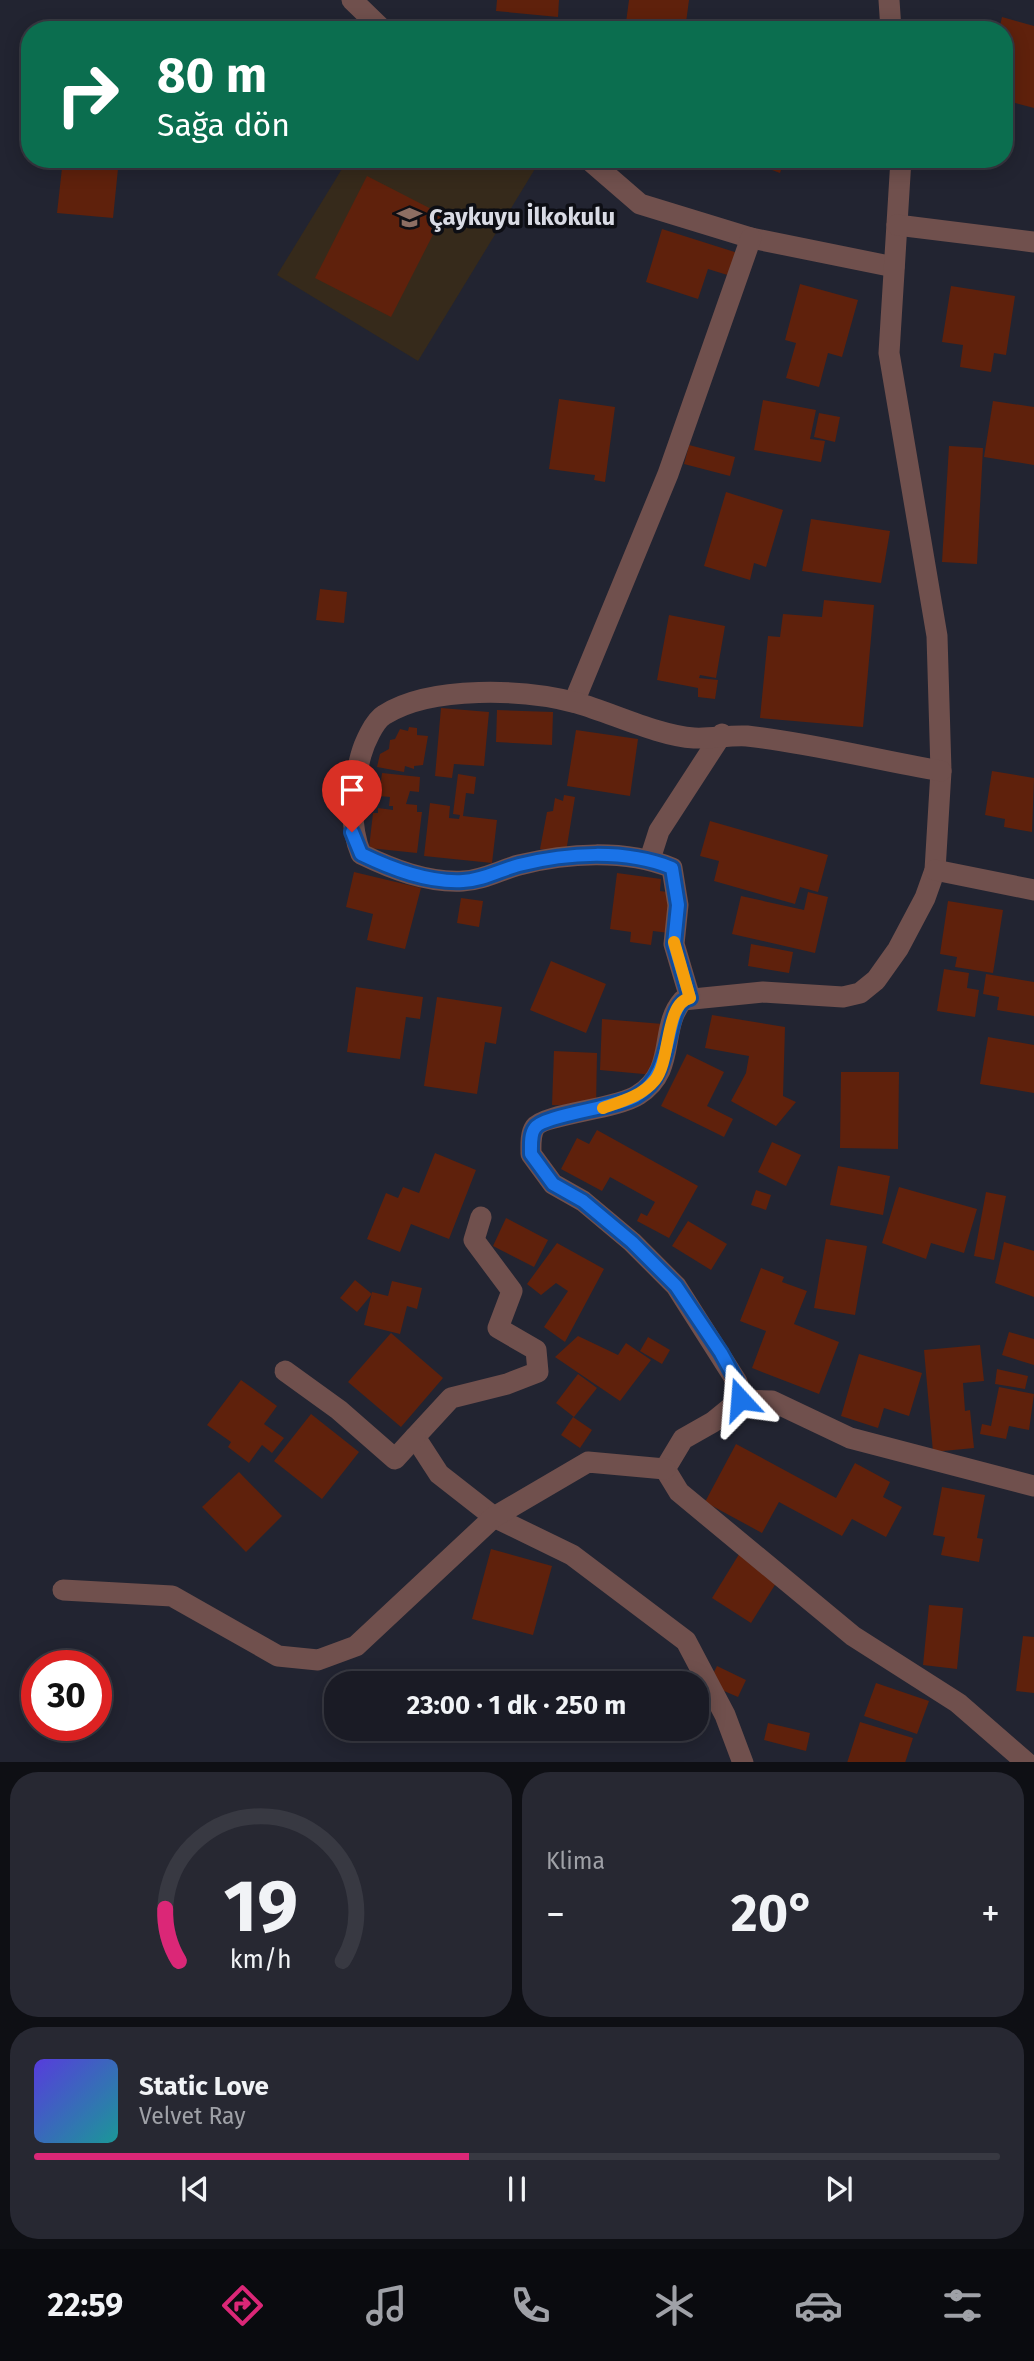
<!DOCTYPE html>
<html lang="tr">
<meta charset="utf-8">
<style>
:root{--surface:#1a1b25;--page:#272832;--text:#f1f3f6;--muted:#9fa1a7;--line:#383942;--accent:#db2777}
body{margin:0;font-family:"Fira Sans",sans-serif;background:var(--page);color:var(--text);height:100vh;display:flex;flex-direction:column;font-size:26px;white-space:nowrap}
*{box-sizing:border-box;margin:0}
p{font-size:23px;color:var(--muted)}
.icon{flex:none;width:38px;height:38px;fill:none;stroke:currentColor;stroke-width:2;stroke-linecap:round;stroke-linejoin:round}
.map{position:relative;height:1762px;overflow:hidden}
.details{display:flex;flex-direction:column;gap:10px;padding:10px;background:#0e0f14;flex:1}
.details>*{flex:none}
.banner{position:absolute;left:21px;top:21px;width:992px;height:147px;border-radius:28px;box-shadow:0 4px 18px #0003,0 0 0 2px var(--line);background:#0b6e4f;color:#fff;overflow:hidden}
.speed{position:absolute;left:21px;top:1650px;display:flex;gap:14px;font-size:35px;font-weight:700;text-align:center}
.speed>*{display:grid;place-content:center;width:91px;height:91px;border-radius:50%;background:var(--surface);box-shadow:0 4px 18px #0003,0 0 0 2px var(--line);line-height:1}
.speed .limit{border:10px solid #d22;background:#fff;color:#111}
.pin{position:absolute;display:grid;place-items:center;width:60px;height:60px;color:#fff;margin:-72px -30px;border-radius:50% 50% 50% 0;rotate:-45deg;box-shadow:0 0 7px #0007}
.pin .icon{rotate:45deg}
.me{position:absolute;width:77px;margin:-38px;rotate:341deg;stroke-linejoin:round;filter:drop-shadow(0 0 5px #0008)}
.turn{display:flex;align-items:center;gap:24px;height:147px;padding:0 21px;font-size:32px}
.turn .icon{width:91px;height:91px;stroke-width:2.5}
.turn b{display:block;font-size:49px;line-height:60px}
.big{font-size:52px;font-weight:700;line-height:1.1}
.details .widget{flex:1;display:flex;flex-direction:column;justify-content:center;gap:10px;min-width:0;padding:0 24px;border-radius:28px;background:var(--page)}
.details .dial{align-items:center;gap:0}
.dial svg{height:182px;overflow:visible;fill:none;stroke:var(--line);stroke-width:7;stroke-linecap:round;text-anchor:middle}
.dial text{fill:var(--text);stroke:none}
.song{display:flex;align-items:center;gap:21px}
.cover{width:84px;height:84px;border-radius:10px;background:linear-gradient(135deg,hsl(250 70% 55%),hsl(180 70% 35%))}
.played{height:7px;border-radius:4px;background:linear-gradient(90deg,var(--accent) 45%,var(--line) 45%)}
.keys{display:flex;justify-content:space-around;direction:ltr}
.heat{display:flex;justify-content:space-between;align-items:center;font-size:38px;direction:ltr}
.details .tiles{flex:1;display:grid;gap:10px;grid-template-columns:1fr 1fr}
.widget:last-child{grid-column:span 2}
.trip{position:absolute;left:324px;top:1671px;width:385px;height:70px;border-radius:28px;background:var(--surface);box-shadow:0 4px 18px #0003,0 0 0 2px var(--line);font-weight:700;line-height:70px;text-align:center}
.dock{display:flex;height:112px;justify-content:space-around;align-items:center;background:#0a0b0f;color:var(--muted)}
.dock .icon{width:49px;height:49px}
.dock .active{color:var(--accent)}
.dock b{font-size:32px;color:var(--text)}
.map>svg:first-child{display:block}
</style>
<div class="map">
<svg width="1034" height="1763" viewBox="0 0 1034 1763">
<rect width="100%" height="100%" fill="#222431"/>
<polygon fill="#362a1b" points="348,159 541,159 418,361 277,275"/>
<g fill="#5f210c">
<polygon points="497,0 559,0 558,17 496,11"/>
<polygon points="629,0 689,0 685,30 625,30"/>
<polygon points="1002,17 1034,26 1034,108 1004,100 1004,30 999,30"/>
<polygon points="63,159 119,159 113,218 57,213"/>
<polygon points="743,159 785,159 780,173"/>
<polygon points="367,176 443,215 391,317 315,278"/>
<polygon points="662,229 741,254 734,277 708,269 698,299 646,282"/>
<polygon points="800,284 858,300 842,357 828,353 819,387 786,378 796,343 785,340"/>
<polygon points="951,286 1015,296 1006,355 994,353 991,372 960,367 963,345 942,342"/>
<polygon points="559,399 615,407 605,482 594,480 595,475 549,469"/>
<polygon points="763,400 816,410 810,439 825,441 821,462 754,450"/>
<polygon points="993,401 1034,407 1034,465 984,457"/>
<polygon points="819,413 840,417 835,442 814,437"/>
<polygon points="689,445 735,457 730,476 684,464"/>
<polygon points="949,446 983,448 977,564 942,562"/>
<polygon points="726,492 783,510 766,567 754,563 750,580 704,566"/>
<polygon points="811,519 890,531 881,583 802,571"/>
<polygon points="320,589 347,592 344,623 316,620"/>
<polygon points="824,600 874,605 863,727 760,718 768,636 780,637 783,614 822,617"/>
<polygon points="669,615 725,626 716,678 700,675 699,678 718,680 715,699 698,697 698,688 657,680"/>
<polygon points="441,708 489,712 484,766 454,764 452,778 435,776"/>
<polygon points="497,710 553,712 552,745 496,742"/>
<polygon points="409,727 417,728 417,735 428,736 423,765 414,766 414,769 405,766 404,772 377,767 380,754 389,749 390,740 395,739 400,729 408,731"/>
<polygon points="576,730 638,739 630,796 567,786"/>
<polygon points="992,771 1034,778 1032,832 1004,827 1005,819 985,815"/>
<polygon points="382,773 420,777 419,792 410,791 406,804 417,805 417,812 422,812 417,853 369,848 373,813 378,813 378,808 393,810 393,806 389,806 390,797 379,796"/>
<polygon points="458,774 476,777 474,794 466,793 463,816 497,820 492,863 424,856 430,803 450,806 449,818 459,819 460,815 453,814"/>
<polygon points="564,795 575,797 566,852 540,849 547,812 553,811 555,798 563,801"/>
<polygon points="710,821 828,855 818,892 800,887 795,904 714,881 719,861 700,856"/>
<polygon points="354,872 421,888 405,949 367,940 373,914 346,907"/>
<polygon points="617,873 661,879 660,891 674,893 669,933 653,931 651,945 630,942 631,932 610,929"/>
<polygon points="808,892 828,897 815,953 732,934 741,896 804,910"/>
<polygon points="461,898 483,901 479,927 457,923"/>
<polygon points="948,901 1003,910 993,973 955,967 957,957 940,954"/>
<polygon points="751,944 793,952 789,973 748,966"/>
<polygon points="551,961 606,984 586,1033 530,1010"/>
<polygon points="944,969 969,973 967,988 979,990 975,1017 937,1011"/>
<polygon points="986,974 1034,982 1034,1016 997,1010 999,997 983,994"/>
<polygon points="356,987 423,997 420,1019 406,1017 400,1059 347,1052"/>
<polygon points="437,997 502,1007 496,1044 485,1042 477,1094 424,1086"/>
<polygon points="712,1015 785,1027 783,1096 796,1102 776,1126 731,1101 746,1073 749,1056 705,1048"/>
<polygon points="602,1019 663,1024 654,1075 600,1070"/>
<polygon points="988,1037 1034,1045 1034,1093 980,1084"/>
<polygon points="554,1051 597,1053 596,1107 552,1105"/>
<polygon points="687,1054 724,1072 707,1106 733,1119 724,1137 661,1106"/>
<polygon points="841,1072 899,1072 898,1149 840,1148"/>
<polygon points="597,1130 698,1186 669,1238 637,1221 641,1213 647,1216 655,1202 610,1177 602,1191 561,1169 577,1138 589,1144"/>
<polygon points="772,1142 801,1155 786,1186 758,1172"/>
<polygon points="435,1153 476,1170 449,1239 411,1224 400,1252 367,1239 386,1193 398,1198 403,1187 419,1193"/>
<polygon points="838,1166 890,1176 883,1215 830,1205"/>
<polygon points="899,1187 977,1209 964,1253 931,1243 926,1259 882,1243"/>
<polygon points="756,1190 771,1195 766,1210 751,1205"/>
<polygon points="986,1192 1006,1196 994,1260 974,1256"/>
<polygon points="506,1218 548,1240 534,1267 493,1246"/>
<polygon points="688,1221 727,1244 711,1270 672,1246"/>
<polygon points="826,1239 867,1246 855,1315 814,1308"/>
<polygon points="1004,1242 1034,1251 1034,1297 995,1283"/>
<polygon points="557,1243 604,1269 565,1342 544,1327 568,1291 556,1283 541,1295 527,1284"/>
<polygon points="761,1268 784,1277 782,1282 807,1291 794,1324 839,1342 819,1394 752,1368 766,1331 740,1321"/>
<polygon points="355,1280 372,1294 357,1312 340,1298"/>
<polygon points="392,1281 422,1288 417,1309 407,1306 400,1334 364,1325 372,1292 388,1296"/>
<polygon points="1009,1332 1034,1339 1034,1365 1002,1355"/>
<polygon points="391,1333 443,1378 401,1427 348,1382"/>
<polygon points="578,1336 618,1355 626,1343 651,1360 620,1401 555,1357"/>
<polygon points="648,1337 670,1350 662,1364 640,1351"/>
<polygon points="980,1345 984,1381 963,1383 965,1411 970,1410 974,1448 933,1452 924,1350"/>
<polygon points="859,1354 922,1373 909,1416 884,1408 878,1428 841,1416"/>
<polygon points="997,1369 1028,1376 1025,1389 995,1384"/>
<polygon points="578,1374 597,1388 574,1417 556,1403"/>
<polygon points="241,1380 277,1406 264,1424 284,1438 272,1453 262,1445 249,1463 228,1447 231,1442 207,1425"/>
<polygon points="999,1387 1034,1394 1029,1430 1009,1426 1006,1439 980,1434 982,1424 991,1426"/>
<polygon points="311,1414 359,1452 322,1499 274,1461"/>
<polygon points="573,1417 592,1430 580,1448 561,1435"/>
<polygon points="736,1444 836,1498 855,1463 890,1482 883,1497 902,1507 886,1537 852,1519 842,1536 779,1502 762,1533 705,1502"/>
<polygon points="239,1472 282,1516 246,1552 202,1507"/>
<polygon points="942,1487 985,1495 977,1538 983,1539 979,1562 941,1555 945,1537 933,1535"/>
<polygon points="491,1549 552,1566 533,1635 472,1619"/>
<polygon points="741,1551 778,1580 751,1623 712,1598"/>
<polygon points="929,1605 963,1608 957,1669 923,1665"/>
<polygon points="1023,1636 1034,1637 1034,1693 1016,1691"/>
<polygon points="717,1666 746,1680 738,1697 708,1684"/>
<polygon points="876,1683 929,1701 917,1734 864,1716"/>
<polygon points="860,1722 913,1738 905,1763 847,1763"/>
<polygon points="768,1723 810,1733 806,1751 764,1740"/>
</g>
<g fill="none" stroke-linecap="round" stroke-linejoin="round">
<g stroke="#70504d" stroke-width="21">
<polyline points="352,0 383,30"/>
<polyline points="889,0 891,30"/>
<polyline points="588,159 640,204 751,238 894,267"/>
<path d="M901,159L889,353L937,636L941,771L935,870L925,898L898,949L876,980L860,993L843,997L763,992L683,1000C658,1028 678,1070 638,1095C617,1109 544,1114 535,1127C530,1134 531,1146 531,1154L553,1184L583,1201L632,1242L676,1286L737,1382L740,1400L713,1422L683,1439L665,1469L679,1492L853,1636L958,1703L1027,1763"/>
<polyline points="897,225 1034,242"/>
<polyline points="574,702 668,474 751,238"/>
<polyline points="650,859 659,831 722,734"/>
<polyline points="935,870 1034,890"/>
<path d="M690,998L674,944L678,905L672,868C625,849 567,853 519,865C500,870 484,880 463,881C427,883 392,869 361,854C348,823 352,788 361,755C364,744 374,721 384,715C431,685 525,689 577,703C612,713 659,736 694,738C711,739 728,735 747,736C812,743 876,760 941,771"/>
<polyline points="481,1217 474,1240 512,1291 498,1328 536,1350 538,1372 507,1384 451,1398 415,1437 439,1474 494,1517 572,1555 686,1641 725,1715 743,1763"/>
<polyline points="285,1371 339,1410 395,1459 415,1437"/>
<polyline points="740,1400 772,1401 850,1438 1034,1486"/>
<polyline points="63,1590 172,1596 278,1656 318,1660 356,1646 494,1517 588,1462 665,1469"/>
</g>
</g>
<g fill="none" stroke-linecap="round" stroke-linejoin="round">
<defs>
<path id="route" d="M352,832L361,854C392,869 428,883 463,881C484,880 500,870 519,865C567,853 625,849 672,868L678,905L674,944L690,998C662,1004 678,1073 636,1096C616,1108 543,1115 535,1128C530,1134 531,1146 531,1154L553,1184L583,1201L632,1242L676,1286L721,1353L737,1382L740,1399"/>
</defs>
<use href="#route" stroke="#114b97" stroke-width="18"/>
<use href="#route" stroke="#1a73e8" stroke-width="12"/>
<path stroke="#f59e0b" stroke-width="12" d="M603,1108C623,1101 642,1096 655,1080C671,1060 665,1003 690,998L674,942"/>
</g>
<defs>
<symbol id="school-bare" viewBox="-9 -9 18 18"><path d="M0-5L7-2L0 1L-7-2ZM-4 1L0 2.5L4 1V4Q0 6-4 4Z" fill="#8d6e63" stroke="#0d0e14" stroke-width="2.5" paint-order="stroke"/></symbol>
</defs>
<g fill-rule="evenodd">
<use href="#school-bare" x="392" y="200" width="35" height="35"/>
</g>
<g text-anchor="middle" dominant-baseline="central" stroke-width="7" stroke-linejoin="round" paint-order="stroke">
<g font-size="24" font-weight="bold" fill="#d9dbe4" stroke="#0d0e14" text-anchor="start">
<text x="429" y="217">Çaykuyu İlkokulu</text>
</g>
</g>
</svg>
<div class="speed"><div class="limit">30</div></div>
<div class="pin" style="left:352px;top:832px;background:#d93025"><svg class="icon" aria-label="arrive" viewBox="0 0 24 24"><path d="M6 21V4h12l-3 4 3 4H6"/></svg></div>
<svg class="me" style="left:740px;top:1399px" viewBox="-20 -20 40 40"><path d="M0-17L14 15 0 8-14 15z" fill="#1a73e8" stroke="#fff" stroke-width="4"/></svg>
<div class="trip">23:00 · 1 dk · 250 m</div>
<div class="banner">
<div class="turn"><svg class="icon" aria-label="right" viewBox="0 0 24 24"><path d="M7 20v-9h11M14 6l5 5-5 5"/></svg><div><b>80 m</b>Sağa dön</div></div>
</div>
</div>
<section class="details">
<div class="tiles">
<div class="widget dial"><svg viewBox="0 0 100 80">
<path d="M14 69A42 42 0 1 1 86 69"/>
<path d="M14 69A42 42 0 0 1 8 46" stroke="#db2777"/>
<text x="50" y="56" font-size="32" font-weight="700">19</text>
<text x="50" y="72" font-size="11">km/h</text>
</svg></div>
<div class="widget"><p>Klima</p>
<div class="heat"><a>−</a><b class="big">20°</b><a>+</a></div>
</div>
<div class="widget">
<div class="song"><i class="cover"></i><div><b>Static Love</b><p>Velvet Ray</p></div></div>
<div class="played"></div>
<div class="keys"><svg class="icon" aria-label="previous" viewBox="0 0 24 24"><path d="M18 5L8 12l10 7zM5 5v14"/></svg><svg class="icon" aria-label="pause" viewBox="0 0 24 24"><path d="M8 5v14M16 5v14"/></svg><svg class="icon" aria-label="next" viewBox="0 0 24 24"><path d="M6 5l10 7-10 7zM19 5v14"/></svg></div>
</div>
</div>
</section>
<nav class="dock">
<b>22:59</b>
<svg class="icon active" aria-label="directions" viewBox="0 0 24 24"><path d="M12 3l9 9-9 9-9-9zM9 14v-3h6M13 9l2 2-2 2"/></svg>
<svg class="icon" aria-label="music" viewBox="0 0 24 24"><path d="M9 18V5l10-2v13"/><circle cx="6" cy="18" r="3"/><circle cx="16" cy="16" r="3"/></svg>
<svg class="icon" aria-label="phone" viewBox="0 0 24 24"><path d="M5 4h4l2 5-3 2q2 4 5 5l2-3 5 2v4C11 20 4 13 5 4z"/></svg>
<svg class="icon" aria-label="climate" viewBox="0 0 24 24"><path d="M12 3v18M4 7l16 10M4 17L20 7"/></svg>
<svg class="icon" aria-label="car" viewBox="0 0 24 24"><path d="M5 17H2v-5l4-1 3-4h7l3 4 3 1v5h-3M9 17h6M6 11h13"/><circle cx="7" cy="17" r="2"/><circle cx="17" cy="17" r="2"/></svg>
<svg class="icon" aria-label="filters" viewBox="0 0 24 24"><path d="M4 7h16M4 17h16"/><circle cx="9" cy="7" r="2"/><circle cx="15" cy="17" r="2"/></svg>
</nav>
